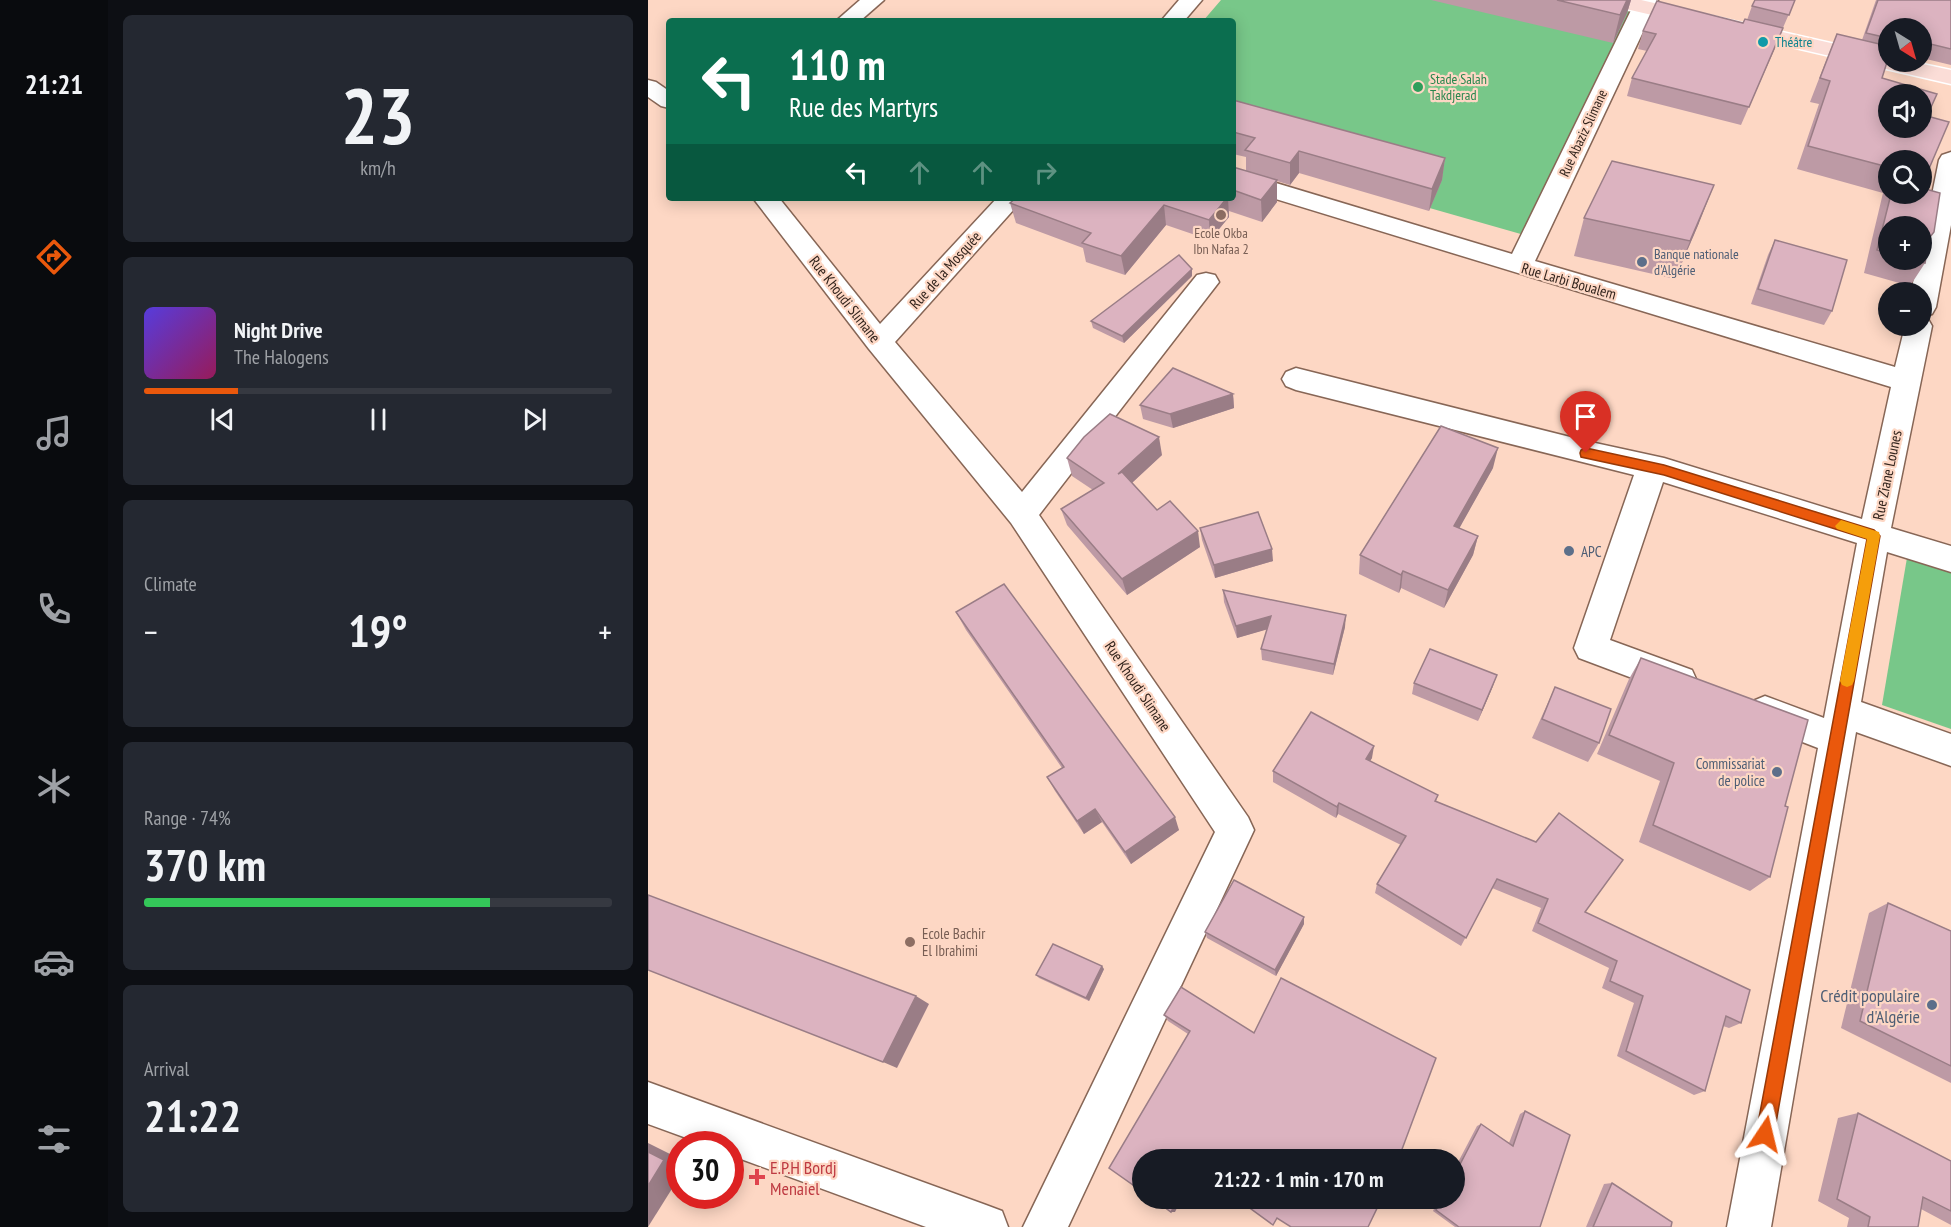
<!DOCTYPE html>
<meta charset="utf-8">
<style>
:root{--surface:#171b24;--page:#242831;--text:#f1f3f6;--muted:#9ea1a6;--line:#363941;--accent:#ea580c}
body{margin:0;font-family:"PT Sans Narrow",sans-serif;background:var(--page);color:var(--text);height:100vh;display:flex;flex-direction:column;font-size:22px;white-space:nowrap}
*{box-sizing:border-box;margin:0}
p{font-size:20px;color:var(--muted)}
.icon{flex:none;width:33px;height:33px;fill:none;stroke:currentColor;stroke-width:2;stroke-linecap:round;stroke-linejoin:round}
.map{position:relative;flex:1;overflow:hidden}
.drawer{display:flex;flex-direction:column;gap:15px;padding:15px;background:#0d0f14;width:540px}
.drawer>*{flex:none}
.guide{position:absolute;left:18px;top:18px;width:570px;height:183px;border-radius:6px;box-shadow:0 3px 15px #0003;background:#0b6e4f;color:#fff;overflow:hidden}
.needle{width:39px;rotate:143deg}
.fabs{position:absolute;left:1230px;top:18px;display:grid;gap:12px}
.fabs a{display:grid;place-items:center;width:54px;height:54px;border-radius:50%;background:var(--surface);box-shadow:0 3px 15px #0003;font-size:30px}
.speed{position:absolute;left:18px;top:1131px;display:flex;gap:12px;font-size:30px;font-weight:700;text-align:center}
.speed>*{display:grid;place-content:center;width:78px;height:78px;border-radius:50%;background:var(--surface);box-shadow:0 3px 15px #0003;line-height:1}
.speed .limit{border:9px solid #d22;background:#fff;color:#111}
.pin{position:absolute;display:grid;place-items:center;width:51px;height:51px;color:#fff;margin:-62px -26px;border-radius:50% 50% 50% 0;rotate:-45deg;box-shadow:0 0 6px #0007}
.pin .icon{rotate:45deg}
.me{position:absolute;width:66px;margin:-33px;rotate:10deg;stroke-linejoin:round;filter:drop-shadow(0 0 4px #0008)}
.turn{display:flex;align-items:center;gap:21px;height:126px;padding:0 24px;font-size:27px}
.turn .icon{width:78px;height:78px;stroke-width:2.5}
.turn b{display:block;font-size:42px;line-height:51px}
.lanes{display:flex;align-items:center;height:57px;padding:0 24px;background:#0003;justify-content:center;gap:30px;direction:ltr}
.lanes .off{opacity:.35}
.big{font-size:45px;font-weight:600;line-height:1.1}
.drawer .card{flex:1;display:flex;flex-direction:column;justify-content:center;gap:9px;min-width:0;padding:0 21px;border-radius:9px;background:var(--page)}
.drawer .dial{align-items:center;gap:0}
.dial b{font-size:78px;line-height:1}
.song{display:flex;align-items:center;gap:18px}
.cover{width:72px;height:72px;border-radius:9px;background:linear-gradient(135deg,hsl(250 70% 55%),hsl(330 70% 35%))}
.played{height:6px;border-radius:3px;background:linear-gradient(90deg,var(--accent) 20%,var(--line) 20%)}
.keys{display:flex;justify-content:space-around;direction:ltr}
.heat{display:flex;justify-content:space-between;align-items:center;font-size:33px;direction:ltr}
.charge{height:9px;border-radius:4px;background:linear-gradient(90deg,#34c759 74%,var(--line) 0)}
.trip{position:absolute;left:484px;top:1149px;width:333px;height:60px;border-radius:30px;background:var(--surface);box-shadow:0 3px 15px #0003;font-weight:600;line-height:60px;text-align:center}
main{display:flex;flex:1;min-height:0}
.tab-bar{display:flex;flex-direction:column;width:108px;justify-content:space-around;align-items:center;background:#090b0e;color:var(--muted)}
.tab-bar .icon{width:42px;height:42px}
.tab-bar .active{color:var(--accent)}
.tab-bar b{font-size:27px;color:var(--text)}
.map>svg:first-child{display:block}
</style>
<main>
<nav class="tab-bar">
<b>21:21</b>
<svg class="icon active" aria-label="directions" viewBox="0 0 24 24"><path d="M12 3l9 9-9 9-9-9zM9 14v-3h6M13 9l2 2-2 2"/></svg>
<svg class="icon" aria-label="music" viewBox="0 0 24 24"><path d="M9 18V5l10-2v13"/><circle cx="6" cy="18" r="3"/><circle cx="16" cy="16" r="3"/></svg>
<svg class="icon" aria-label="phone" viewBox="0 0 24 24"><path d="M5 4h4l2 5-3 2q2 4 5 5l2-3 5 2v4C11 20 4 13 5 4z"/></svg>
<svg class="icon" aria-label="climate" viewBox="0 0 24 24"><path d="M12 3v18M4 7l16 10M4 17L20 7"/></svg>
<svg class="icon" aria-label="car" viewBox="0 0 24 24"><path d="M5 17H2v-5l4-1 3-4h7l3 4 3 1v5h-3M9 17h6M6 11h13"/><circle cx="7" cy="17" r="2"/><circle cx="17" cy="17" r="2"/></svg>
<svg class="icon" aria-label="filters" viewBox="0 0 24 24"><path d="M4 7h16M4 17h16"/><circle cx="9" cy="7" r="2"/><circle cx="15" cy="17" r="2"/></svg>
</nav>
<section class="drawer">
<div class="card dial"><b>23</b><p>km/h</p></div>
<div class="card">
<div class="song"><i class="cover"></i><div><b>Night Drive</b><p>The Halogens</p></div></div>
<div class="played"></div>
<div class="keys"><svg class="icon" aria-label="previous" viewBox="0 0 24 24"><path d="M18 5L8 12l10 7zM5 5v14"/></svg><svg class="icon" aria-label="pause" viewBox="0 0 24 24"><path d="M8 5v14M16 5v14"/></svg><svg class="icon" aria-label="next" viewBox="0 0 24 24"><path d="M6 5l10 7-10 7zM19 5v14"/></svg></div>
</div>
<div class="card"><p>Climate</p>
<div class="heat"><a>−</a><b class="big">19°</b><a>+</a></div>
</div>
<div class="card"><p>Range · 74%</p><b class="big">370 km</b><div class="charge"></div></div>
<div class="card"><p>Arrival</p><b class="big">21:22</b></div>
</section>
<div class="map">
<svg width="1303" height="1227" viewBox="0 0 1303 1227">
<rect width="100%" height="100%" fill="#fdd7c4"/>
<g fill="#78c789">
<polygon points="573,0 931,0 992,14 880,236 585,152 585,21 555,21"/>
<polygon points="1261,546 1303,560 1303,729 1234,705"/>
</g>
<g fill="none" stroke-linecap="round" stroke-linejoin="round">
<defs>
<g id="minor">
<polygon points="212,0 236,0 212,21 188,21"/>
<polygon points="531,0 554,0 536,21 513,21"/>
<polygon points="988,0 1010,0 887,261 1247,367 1257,326 1274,326 1274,317 1280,319 1284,326 1243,528 1303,546 1303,572 1239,552 1213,702 1303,734 1303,766 1208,732 1123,1227 1079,1227 1170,748 1105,723 1100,712 1105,701 1117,696 1176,718 1209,543 1015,482 962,640 1044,670 1049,681 1044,692 1032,696 931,658 926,648 986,475 648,390 638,386 634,379 638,372 648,368 938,441 1016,458 1214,519 1243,387 585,186 585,170 864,254"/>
<polygon points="0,80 8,82 21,91 21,108 13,106 0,97"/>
<polygon points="1303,152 1303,225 1288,307 1284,314 1274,317 1274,292 1263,292 1270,260 1274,260 1274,244 1291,160 1294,155"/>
<polygon points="105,198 131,198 232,324 349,198 376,198 247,342 374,492 549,275 558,273 567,275 571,282 391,515 600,817 606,830 420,1227 375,1227 567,832 363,523 221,349"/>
<polygon points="0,1082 338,1205 354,1211 360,1227 278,1227 82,1155 82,1144 55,1144 0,1124"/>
</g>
<polygon id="major" points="954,0 993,0 1240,56 1240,62 1265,62 1303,70 1303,84 965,6 957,5"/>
</defs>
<use href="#minor" stroke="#876656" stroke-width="3"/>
<use href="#major" stroke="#fff" stroke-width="3"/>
<use href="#minor" fill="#fff" fill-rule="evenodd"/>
<use href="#major" fill="#fbddd7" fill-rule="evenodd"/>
</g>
<g fill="#bd9aa5" fill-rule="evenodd">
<polygon points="783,0 983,0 979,13 965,43"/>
<polygon points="1147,0 1093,125 979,96 984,78 999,51 990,49 995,31 1095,23 1099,20 1104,6"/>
<path d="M1228,0H1303V65L1274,58V28H1240V59L1234,78L1240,160V194H1274L1282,239L1277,263L1262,286L1216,273L1235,193L1149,169L1171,104L1162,102L1179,58L1189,34L1214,40ZM1240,226L1274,260H1240Z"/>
<polygon points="585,100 797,158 794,180 781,211 651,173 642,185 629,181 629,202 614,222 581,211 581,217 562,240 518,225 477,275 438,262 435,248 368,223 362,203 368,198 585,198 585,167 598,171 598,157 585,154"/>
<polygon points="936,218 1051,223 1027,279 926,256"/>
<polygon points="1127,240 1184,311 1176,325 1103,304 1120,255"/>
<polygon points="544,276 476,343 445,328 443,321"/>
<polygon points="585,394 586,408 525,428 495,419 492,405"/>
<polygon points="514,455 484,483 509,510 552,547 479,595 419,525 413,509 445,490 424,476 419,458"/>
<polygon points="845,468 811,528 830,536 825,555 796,608 753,588 751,593 711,574 712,555"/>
<polygon points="552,528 625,561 567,578 554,540"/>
<polygon points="575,590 697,627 685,675 614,660 613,649 619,629 589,638 576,602"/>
<polygon points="308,612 531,830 483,864 454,822 436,834 407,791 399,777 414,768 318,630"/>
<polygon points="993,658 1122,877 1102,891 991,842 1012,781 949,754 981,679"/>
<polygon points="766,683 845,686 830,721 764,694"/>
<polygon points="907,687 951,743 940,762 884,738"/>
<polygon points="724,758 722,761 790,795 788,802 937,912 1093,1023 1081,1028 1075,1026 1057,1091 1046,1095 969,1056 986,1003 954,988 961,968 884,931 893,908 844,888 813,946 727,893 729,884 753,845 690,814 688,818 625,782 625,771"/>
<polygon points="1240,903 1303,931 1303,1083 1193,1028 1221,913"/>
<polygon points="656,917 656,924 628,976 559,938 557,932"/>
<polygon points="456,969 441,1001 391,978 388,975"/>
<polygon points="516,1015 750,1160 540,1034 520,1021"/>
<polygon points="877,1111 892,1227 807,1227 785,1211 791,1198 807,1198 807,1168 829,1126 833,1124 861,1143 872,1114"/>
<polygon points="1210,1113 1303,1161 1303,1225 1273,1209 1270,1227 1199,1227 1201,1218 1170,1201 1190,1118"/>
<polygon points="964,1183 1023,1227 938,1227 956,1184"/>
</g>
<g fill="#9a7d86">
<polygon points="979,0 983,0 979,13 965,43 972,15"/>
<polygon points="1135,28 1128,46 1093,125 1101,107"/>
<polygon points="651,151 651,173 642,185 642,163"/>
<polygon points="797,158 794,180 781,211 784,189"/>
<polygon points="629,180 629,202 614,222 613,200"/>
<polygon points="1066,185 1051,223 1027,279 1042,241"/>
<polygon points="580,198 581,217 562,240 561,220"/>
<polygon points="516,205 518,225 477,275 473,256"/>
<polygon points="544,269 544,276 476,343 474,336"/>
<polygon points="585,394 586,408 525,428 522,414"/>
<polygon points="511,437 514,455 474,492 470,474"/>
<polygon points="850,448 845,468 802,545 806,526"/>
<polygon points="550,531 552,547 479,595 474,579"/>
<polygon points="830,536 825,555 796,608 800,590"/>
<polygon points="624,549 625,561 567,578 566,565"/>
<polygon points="755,571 753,588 751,593 753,575"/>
<polygon points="698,615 697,627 685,675 686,664"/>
<polygon points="623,616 624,628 589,638 588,626"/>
<polygon points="849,675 845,686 830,721 834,710"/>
<polygon points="726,746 724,758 716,771 718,759"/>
<polygon points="691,803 690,814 688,818 689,807"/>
<polygon points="447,809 454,822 436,834 429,821"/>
<polygon points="527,817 531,830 483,864 477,852"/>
<polygon points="656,917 656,924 628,976 627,970"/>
<polygon points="454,966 456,969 441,1001 438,998"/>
<polygon points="268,996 281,1004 249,1068 235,1062"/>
<polygon points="0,1143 32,1159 32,1176 0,1227"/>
<polygon points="530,1198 534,1198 527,1212 523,1212"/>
</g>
<g fill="#dcb3c0" stroke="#9a7d86" stroke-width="1.5" fill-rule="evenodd">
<polygon points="909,0 979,0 972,15"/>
<polygon points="1107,0 1147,0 1141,15 1104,6"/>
<polygon points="1230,0 1303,0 1303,49 1274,42 1274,28 1240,28 1240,38 1218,33"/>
<polygon points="1009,1 1095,23 1097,19 1135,28 1101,107 984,78 1008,34 995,31"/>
<path d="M1189,34L1240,46V59L1234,78L1289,94L1279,116L1301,122L1274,185V160H1240V167L1160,146L1182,81L1172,78ZM1240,94H1274V128H1240Z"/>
<polygon points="585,100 797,158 784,189 651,151 642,163 597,150 607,138 585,132"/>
<polygon points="964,161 1066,185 1042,241 936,218"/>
<polygon points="585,167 629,180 613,200 585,190"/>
<polygon points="1274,188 1292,193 1286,232 1282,237 1277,263 1264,260 1274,260 1274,226 1240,226 1240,253 1229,250 1243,194 1274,194"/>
<polygon points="368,198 579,198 561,220 516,205 473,256 434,243 443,233 362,203"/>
<polygon points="1127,240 1199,260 1184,311 1110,289"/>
<polygon points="531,255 544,269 474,336 443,321"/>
<polygon points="525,368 585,394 522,414 492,405"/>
<polygon points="462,414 511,437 470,474 474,472 509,510 522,501 550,531 474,579 413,509 456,483 419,458 436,437"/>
<polygon points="793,426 850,448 806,526 830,536 800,590 755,571 753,575 712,555"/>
<polygon points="610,512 624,549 566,565 552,528"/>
<polygon points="356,584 527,817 477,852 447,809 429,821 399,777 416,767 308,612"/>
<polygon points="575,590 698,615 686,664 613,649 623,616 588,626"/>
<polygon points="782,649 849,675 834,710 766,683"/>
<polygon points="993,658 1160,720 1137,806 1140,807 1122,877 1005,825 1026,763 961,735"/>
<polygon points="907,687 963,709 951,743 894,719"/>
<polygon points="663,712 726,746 718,759 790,795 787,801 888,842 911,813 975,860 937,912 1102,990 1093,1023 1078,1016 1057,1091 978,1051 995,996 962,981 969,961 890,923 900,899 849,879 818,938 729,884 758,836 691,803 689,807 625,771"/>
<polygon points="586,880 656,917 627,970 557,932"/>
<polygon points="0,895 268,996 235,1062 0,970"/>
<polygon points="1240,903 1303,931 1303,1066 1212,1021"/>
<polygon points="405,944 454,966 438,998 388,975"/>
<polygon points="633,978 788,1058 750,1160 495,1160 495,1192 461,1168 542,1031 516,1015 533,987 606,1033"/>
<polygon points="877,1111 922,1135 892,1227 811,1227 788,1210 794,1198 807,1198 807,1174 833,1124 865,1146"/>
<polygon points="1210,1113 1303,1161 1303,1211 1275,1197 1270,1227 1220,1227 1222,1217 1189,1199"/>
<polygon points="0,1152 16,1160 0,1186"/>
<polygon points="964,1183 1024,1222 1023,1227 945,1227"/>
<polygon points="504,1198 530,1198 523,1212"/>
<polygon points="588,1198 734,1198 720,1227 643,1227 629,1218 625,1225"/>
</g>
<polygon fill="#ea580c" stroke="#983908" stroke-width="1.5" points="938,448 1016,465 1226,530 1232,536 1126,1134 1124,1140 1117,1143 1111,1140 1108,1134 1219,539 1016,475 933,457 932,453 933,450"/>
<polygon fill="#f59e0b" points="1193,520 1231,532 1232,536 1206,681 1204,685 1199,687 1194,685 1192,681 1219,539 1189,529 1187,526"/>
<circle fill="#0f9aa8" stroke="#fdd7c4" stroke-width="2" cx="1115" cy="42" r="6"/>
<circle fill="#2e9e5b" stroke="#fdd7c4" stroke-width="2" cx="770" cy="87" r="6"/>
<g fill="#8d6e63" stroke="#fdd7c4" stroke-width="2">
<circle cx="573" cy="215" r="6"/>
<circle cx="262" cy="942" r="6"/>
</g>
<g fill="#5c6f8a" stroke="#fdd7c4" stroke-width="2">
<circle cx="994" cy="262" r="6"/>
<circle cx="921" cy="551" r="6"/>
<circle cx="1129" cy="772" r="6"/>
<circle cx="1284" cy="1005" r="6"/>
</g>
<path fill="#e0444e" stroke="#fdd7c4" stroke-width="2" d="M106 1168h6v6h6v6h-6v6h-6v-6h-6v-6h6z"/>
<g text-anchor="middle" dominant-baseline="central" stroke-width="4.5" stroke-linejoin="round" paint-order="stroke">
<g font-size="14" fill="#0d838f" stroke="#fdd7c4" text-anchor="start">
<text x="1127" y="42">Théâtre</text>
</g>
<g font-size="14" fill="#27864d" stroke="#fdd7c4" text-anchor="start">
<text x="782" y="79">Stade Salah<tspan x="782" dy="16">Takdjerad</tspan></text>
</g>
<g font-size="14" fill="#31231c" stroke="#fdd7c4">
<text transform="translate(935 133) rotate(-65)">Rue Abaziz Slimane</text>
</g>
<g font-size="14" fill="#785e54" stroke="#fdd7c4">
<text x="573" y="233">Ecole Okba<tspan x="573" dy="16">Ibn Nafaa 2</tspan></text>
</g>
<g font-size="14" fill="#4e5e75" stroke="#fdd7c4" text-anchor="start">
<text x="1006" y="254">Banque nationale<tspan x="1006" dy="16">d'Algérie</tspan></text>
</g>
<g font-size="15" fill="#31231c" stroke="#fdd7c4">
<text transform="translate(297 270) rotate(-48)">Rue de la Mosquée</text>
<text transform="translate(921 281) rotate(16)">Rue Larbi Boualem</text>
<text transform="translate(197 299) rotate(52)">Rue Khoudi Slimane</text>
<text transform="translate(1239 475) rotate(-78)">Rue Ziane Lounes</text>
<text transform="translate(490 686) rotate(56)">Rue Khoudi Slimane</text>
</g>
<g font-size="15" fill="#4e5e75" stroke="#fdd7c4" text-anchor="start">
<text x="933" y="551">APC</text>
<text x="1117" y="763" text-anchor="end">Commissariat<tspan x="1117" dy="17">de police</tspan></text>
</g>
<g font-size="15" fill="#785e54" stroke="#fdd7c4" text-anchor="start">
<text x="274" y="933">Ecole Bachir<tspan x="274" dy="17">El Ibrahimi</tspan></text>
</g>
<g font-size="18" fill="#4e5e75" stroke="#fdd7c4" text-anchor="end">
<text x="1272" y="995">Crédit populaire<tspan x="1272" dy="21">d'Algérie</tspan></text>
</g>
<g font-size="18" fill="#be3a42" stroke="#fdd7c4" text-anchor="start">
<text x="122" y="1167">E.P.H Bordj<tspan x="122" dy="21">Menaiel</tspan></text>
</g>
</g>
</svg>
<div class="fabs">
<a><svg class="needle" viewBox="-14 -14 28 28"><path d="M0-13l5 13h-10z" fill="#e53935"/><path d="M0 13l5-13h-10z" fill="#9ea1a6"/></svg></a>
<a><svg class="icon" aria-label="sound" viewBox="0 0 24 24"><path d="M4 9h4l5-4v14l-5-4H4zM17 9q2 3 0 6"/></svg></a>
<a><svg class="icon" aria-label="search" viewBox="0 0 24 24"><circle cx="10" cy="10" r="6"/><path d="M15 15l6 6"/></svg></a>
<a>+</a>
<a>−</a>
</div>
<div class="speed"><div class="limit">30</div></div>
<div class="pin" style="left:938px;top:453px;background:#d93025"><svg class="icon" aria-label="arrive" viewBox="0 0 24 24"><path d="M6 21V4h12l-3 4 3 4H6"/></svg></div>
<svg class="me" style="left:1117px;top:1134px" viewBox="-20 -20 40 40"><path d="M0-17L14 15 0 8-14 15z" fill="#ea580c" stroke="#fff" stroke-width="4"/></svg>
<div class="trip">21:22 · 1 min · 170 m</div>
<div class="guide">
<div class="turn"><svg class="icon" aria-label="left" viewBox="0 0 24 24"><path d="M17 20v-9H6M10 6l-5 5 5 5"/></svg><div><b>110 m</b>Rue des Martyrs</div></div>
<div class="lanes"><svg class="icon" aria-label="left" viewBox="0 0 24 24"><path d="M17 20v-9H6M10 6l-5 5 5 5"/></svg><svg class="icon off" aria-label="ahead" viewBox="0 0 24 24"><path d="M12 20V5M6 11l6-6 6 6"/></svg><svg class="icon off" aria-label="ahead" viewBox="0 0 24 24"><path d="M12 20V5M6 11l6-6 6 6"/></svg><svg class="icon off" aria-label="right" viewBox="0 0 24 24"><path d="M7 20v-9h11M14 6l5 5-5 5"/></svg></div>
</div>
</div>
</main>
